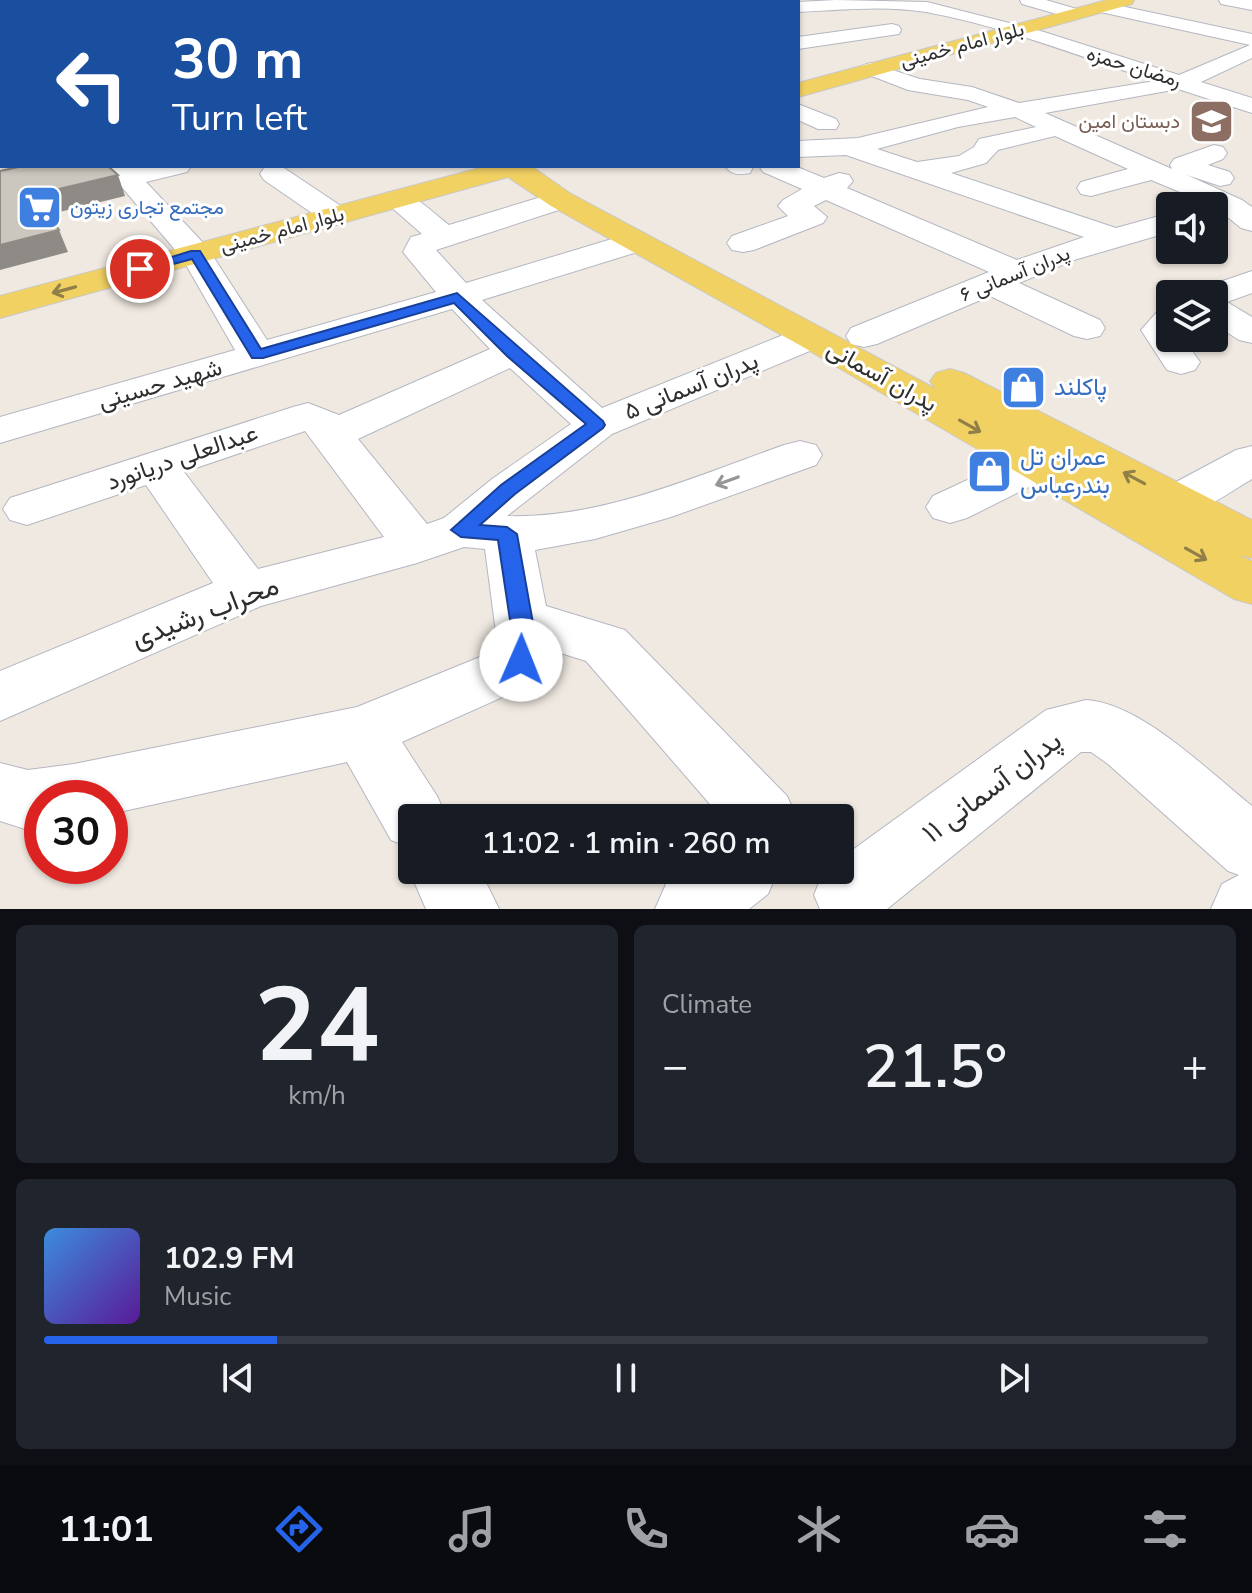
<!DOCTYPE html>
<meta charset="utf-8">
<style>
:root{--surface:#171b24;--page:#20242c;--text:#f1f3f6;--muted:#9ea1a6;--line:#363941;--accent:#2563eb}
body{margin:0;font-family:"Nunito Sans",Vazirmatn,sans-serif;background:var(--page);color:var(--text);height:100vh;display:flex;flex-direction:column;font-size:30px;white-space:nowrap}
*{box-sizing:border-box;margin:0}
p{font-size:26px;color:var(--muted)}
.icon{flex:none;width:44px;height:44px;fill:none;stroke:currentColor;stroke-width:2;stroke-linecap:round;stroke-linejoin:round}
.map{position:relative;height:909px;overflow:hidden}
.drawer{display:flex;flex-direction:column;gap:16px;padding:16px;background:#0d0f14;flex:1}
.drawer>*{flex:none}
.top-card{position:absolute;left:0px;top:0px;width:800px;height:168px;box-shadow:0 2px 6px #0004;background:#1a4fa0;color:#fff;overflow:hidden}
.controls{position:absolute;left:1156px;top:192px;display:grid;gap:16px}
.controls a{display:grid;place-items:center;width:72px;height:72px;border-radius:8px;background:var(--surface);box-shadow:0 2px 6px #0004;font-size:40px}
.speed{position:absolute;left:24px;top:780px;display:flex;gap:16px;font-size:40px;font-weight:700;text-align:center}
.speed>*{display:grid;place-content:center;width:104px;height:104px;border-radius:50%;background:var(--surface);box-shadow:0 2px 6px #0004;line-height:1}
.speed .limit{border:12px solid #d22;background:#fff;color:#111}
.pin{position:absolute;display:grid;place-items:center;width:68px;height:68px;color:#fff;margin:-34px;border:4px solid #fff;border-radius:50%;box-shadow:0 2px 8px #0007}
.me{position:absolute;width:88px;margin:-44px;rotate:1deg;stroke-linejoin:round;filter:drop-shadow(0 0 6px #0008)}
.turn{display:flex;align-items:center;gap:28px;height:168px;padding:0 40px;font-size:36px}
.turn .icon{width:104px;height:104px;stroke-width:2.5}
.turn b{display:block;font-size:56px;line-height:68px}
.big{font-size:60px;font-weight:600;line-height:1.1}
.drawer .card{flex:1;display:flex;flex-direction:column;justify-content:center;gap:12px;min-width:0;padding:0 28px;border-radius:12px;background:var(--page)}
.drawer .dial{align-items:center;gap:0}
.dial b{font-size:104px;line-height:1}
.song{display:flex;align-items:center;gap:24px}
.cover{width:96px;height:96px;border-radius:12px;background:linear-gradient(135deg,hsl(210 70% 55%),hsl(270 70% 35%))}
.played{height:8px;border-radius:4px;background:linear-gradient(90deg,var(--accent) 20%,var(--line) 20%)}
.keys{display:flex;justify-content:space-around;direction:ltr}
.heat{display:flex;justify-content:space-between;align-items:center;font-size:44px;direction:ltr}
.drawer .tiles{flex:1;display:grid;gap:16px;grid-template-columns:1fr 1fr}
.card:last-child{grid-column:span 2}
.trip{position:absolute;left:398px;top:804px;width:456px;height:80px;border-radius:8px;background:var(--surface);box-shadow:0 2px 6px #0004;font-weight:600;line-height:80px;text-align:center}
.tab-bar{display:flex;height:128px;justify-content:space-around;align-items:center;background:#090b0e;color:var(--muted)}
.tab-bar .icon{width:56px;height:56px}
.tab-bar .on{color:var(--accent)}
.tab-bar b{font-size:36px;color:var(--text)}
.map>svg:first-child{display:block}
</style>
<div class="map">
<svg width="1252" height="909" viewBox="0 0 1252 909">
<rect width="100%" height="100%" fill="#efe9e1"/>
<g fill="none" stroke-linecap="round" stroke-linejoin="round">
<defs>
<g id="minor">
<polygon points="299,0 318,0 320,2 300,2"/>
<polygon points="488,0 508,0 510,2 489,2"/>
<polygon points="681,0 701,0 703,2 682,2"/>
<path d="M836,0L927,2L1044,32L1179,75L1250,45L1096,11L1093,7L1096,3L1102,2L1252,34V58L1201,82L1252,98V113L1178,89L1045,113L1172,169L1170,165L1174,159L1214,145L1223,147L1227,153L1223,159L1208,165L1230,172L1234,178L1230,184L1220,186L1187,175L1242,200L1252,207V231L1241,228L1214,206L1151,180L1091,196L1081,194L1077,188L1081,182L1128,169L1055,136L998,150L986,163L951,173L1116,228L1170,213V232L1074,260L1019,283L1100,320L1105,328L1100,336L1087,339L1074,336L990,296L877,344L864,347L851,344L846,336L851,328L989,272L826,200L814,206L827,217L823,223L754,250L743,252L732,250L727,243L732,236L788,216L778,206L783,200L802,189L763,172L759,166H795L824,178L839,173L849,175L853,181L847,188L1017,260L1084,237L846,155L798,157V141L858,138L988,107L968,100L908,90L864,73L860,69L864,65L871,63L920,79L972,87L1019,103L1155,81C1080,57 1004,26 926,12C884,5 840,10 798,12L797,2ZM1015,117L1036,127L979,139L974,147L959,156L917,162L877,149L958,127Z"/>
<polygon points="1020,0 1046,0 1080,10 1083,14 1074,19 1022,4"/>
<polygon points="1219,0 1252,0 1252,10 1221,4"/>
<rect x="0" y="12" width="2" height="10"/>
<polygon points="892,24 899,26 901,30 899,34 798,49 798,37"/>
<polygon points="798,104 836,119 839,124 836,129 818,129 798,120"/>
<rect x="0" y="114" width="2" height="14"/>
<path d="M104,166H191L187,172L146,182L207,247L267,340L436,292L403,252L411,237L422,234L382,199L386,193C410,187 430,211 449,225L551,194L561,191L571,194L575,200L571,206L436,250L466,283L625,235L636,233L647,235L652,242L647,249L482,300L602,408L798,329L811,326L824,329L830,337L824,345L612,434L507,516C602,519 696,476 784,445L800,441L816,445L822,455L816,465L671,517L595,539L535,550L546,606L625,630L787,796L797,818H722L586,661L551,650L541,676L525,687L402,742L437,796L447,818H412V848L391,840L347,762L110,814V798H42V828L28,830L0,821V763L28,770L74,764L357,707L485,655L496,648L497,640L485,549L464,547L417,563L261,606L0,721V671L213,583L146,485L27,525L10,520L3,509L10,498L293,407L308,403L339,415L490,349L452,309L0,443V417L235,350L182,258ZM510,368L571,424L492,479L444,518L427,524L358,439ZM305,431L384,537L258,569L184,472Z"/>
<polygon points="273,166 284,168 347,210 351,216 347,222 336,225 325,222 264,180 260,174 264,168"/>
<path d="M725,166H753V167L750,173C739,175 731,175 725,166Z"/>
<polygon points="1252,271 1252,293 1227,302 1252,317 1252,343 1239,340 1214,324 1214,294 1197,294 1202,288"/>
<polygon points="1170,309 1170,338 1183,338 1200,362 1195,370 1181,374 1167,370 1141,330 1157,312"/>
<path d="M1252,446V479C1224,495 1195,521 1161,512L1155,501L1161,490L1236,450Z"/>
<polygon points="1039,450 1055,454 1061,464 1055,474 967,518 950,523 933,518 926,507 933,496 1023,454"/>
<path d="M1086,700C1141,703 1209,772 1252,806V909H1211L1222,884L1239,875L1228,871L1108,764L1091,752H1081L887,909H820L814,895L824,870H840V859L1046,710Z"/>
<polygon points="412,862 412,870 480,870 499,909 426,909 409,870"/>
<polygon points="686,870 778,870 768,894 749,909 655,909 666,884"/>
</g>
<g id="major">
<polygon points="197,0 220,0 222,2 198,2"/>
<polygon points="1107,0 1134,0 1132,4 798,97 798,83"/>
<rect x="0" y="6" width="2" height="10"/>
<polygon points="487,166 531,166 571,194 936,389 930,381 936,373 950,369 964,373 1252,520 1252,558 1239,555 1252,561 1252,604 1234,599 803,347 551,206 508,177 0,318 0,296"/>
</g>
</defs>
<use href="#minor" stroke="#b4b7c1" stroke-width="2"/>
<use href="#major" stroke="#c9c9c9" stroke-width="2"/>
<use href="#minor" fill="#fff" fill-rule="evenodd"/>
<use href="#major" fill="#f2d163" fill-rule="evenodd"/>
</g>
<rect fill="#afaba4" x="0" y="32" width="2" height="74"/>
<g fill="#8e8b86">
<polygon points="118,175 125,196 43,216 34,195"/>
<polygon points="59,230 68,252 0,270 0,245"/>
</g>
<g fill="#cbc7bf" stroke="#8e8b86" stroke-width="2">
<polygon points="122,0 207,0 210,2 106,2"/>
<rect x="0" y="32" width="2" height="57"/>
<polygon points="23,166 108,166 118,175 34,195 59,230 0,245 0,171"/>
</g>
<defs><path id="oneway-shaft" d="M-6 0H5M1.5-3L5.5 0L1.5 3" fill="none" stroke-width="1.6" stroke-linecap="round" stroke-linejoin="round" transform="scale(2)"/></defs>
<g stroke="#908048">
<use href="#oneway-shaft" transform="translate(64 290) rotate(165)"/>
<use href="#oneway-shaft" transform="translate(970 426) rotate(29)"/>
<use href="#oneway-shaft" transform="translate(1134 478) rotate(-152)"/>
<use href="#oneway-shaft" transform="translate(1196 554) rotate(29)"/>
</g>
<use stroke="#969696" href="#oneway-shaft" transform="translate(727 481) rotate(160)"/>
<polygon fill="#2563eb" stroke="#184099" stroke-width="2" points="191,251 200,251 261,349 457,293 603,421 605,425 603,428 515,494 480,525 507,527 517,534 536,640 529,666 521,669 513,666 509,660 513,640 498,540 461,537 451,530 501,485 586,424 507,356 454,303 263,358 252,358 192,259 140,273 133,269"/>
<defs>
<symbol id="school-square" viewBox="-11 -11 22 22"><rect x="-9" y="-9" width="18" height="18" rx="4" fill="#8d6e63" stroke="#fff"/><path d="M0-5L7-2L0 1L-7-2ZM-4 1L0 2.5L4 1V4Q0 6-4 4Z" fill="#fff"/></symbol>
<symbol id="supermarket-square" viewBox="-11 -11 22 22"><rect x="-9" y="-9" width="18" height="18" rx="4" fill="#3f7fe0" stroke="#fff"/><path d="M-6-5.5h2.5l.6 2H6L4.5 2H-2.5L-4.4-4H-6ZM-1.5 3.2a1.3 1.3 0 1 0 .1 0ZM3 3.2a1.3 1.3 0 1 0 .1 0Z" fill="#fff"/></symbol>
<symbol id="shop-square" viewBox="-11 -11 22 22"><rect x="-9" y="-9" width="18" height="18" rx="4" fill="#3f7fe0" stroke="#fff"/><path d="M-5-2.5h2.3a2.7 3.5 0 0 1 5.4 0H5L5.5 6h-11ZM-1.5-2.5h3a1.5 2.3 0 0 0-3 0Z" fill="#fff"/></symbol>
</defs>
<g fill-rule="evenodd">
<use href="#school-square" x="1186" y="96" width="51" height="51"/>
<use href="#supermarket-square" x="14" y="182" width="51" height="51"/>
<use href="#shop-square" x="998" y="362" width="51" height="51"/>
<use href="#shop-square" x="964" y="446" width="51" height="51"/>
</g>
<g text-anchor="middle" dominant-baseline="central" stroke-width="6" stroke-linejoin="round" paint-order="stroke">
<g font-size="20" fill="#2e2e2e" stroke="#fff">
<text transform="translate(962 45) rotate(-15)">بلوار امام خمینی</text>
<text transform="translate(1134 67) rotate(17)">رمضان حمزه</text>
<text transform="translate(282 230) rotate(-15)">بلوار امام خمینی</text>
<text transform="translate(1015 274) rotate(-22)">پدران آسمانی ۶</text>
</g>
<g font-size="20" fill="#785e54" stroke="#fff" text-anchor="end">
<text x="1180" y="121">دبستان امین</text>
</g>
<g font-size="20" fill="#366cbe" stroke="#fff" text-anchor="start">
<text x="70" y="207">مجتمع تجاری زیتون</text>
</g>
<g font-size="24" fill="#2e2e2e" stroke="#fff">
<text transform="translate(882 376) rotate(29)">پدران آسمانی</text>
<text transform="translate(160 384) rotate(-16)">شهید حسینی</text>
<text transform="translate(691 386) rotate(-22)">پدران آسمانی ۵</text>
<text transform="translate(182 457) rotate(-19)">عبدالعلی دریانورد</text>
</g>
<g font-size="24" fill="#366cbe" stroke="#fff" text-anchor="start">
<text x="1054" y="387">پاکلند</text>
<text x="1020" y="457">عمران تل<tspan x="1020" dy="28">بندرعباس</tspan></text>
</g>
<g font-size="28" fill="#2e2e2e" stroke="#fff">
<text transform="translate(205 612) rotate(-21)">محراب رشیدی</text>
<text transform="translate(992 787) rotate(-37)">پدران آسمانی ۱۱</text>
</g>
</g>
</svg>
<div class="controls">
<a><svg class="icon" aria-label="sound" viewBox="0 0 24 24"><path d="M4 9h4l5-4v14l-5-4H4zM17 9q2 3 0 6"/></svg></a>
<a><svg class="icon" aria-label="layers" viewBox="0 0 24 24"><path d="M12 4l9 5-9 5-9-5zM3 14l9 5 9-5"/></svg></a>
</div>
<div class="speed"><div class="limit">30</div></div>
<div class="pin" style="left:140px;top:269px;background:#d93025"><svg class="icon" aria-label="arrive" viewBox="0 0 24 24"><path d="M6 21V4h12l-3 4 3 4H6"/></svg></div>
<svg class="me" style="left:521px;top:660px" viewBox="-20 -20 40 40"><circle r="19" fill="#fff"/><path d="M0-13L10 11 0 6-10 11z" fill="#2563eb"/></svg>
<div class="trip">11:02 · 1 min · 260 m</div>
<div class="top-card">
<div class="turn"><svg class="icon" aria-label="left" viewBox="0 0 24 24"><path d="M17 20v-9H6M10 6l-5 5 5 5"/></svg><div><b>30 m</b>Turn left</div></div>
</div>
</div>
<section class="drawer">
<div class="tiles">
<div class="card dial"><b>24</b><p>km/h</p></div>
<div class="card"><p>Climate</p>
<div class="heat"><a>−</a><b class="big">21.5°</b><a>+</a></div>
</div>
<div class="card">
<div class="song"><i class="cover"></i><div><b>102.9 FM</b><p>Music</p></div></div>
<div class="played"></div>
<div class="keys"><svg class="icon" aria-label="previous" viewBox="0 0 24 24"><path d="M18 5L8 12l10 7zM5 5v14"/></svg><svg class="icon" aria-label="pause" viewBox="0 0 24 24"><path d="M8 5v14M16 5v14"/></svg><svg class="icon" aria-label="next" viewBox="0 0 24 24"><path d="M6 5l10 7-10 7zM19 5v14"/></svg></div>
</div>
</div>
</section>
<nav class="tab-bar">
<b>11:01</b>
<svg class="icon on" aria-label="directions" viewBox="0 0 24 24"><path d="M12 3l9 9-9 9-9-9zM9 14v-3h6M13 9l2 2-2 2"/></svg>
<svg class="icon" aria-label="music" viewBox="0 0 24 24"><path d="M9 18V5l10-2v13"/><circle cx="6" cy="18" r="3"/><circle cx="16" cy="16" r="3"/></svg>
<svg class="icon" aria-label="phone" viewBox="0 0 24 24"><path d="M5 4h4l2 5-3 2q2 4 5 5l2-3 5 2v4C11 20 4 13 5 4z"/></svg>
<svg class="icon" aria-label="climate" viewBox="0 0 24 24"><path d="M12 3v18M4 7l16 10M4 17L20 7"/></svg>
<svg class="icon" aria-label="car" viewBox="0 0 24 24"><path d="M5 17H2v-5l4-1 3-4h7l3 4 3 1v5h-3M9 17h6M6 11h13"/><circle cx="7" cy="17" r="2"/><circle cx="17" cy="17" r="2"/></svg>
<svg class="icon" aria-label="filters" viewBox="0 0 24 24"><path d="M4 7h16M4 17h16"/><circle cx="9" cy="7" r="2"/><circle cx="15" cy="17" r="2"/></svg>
</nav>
